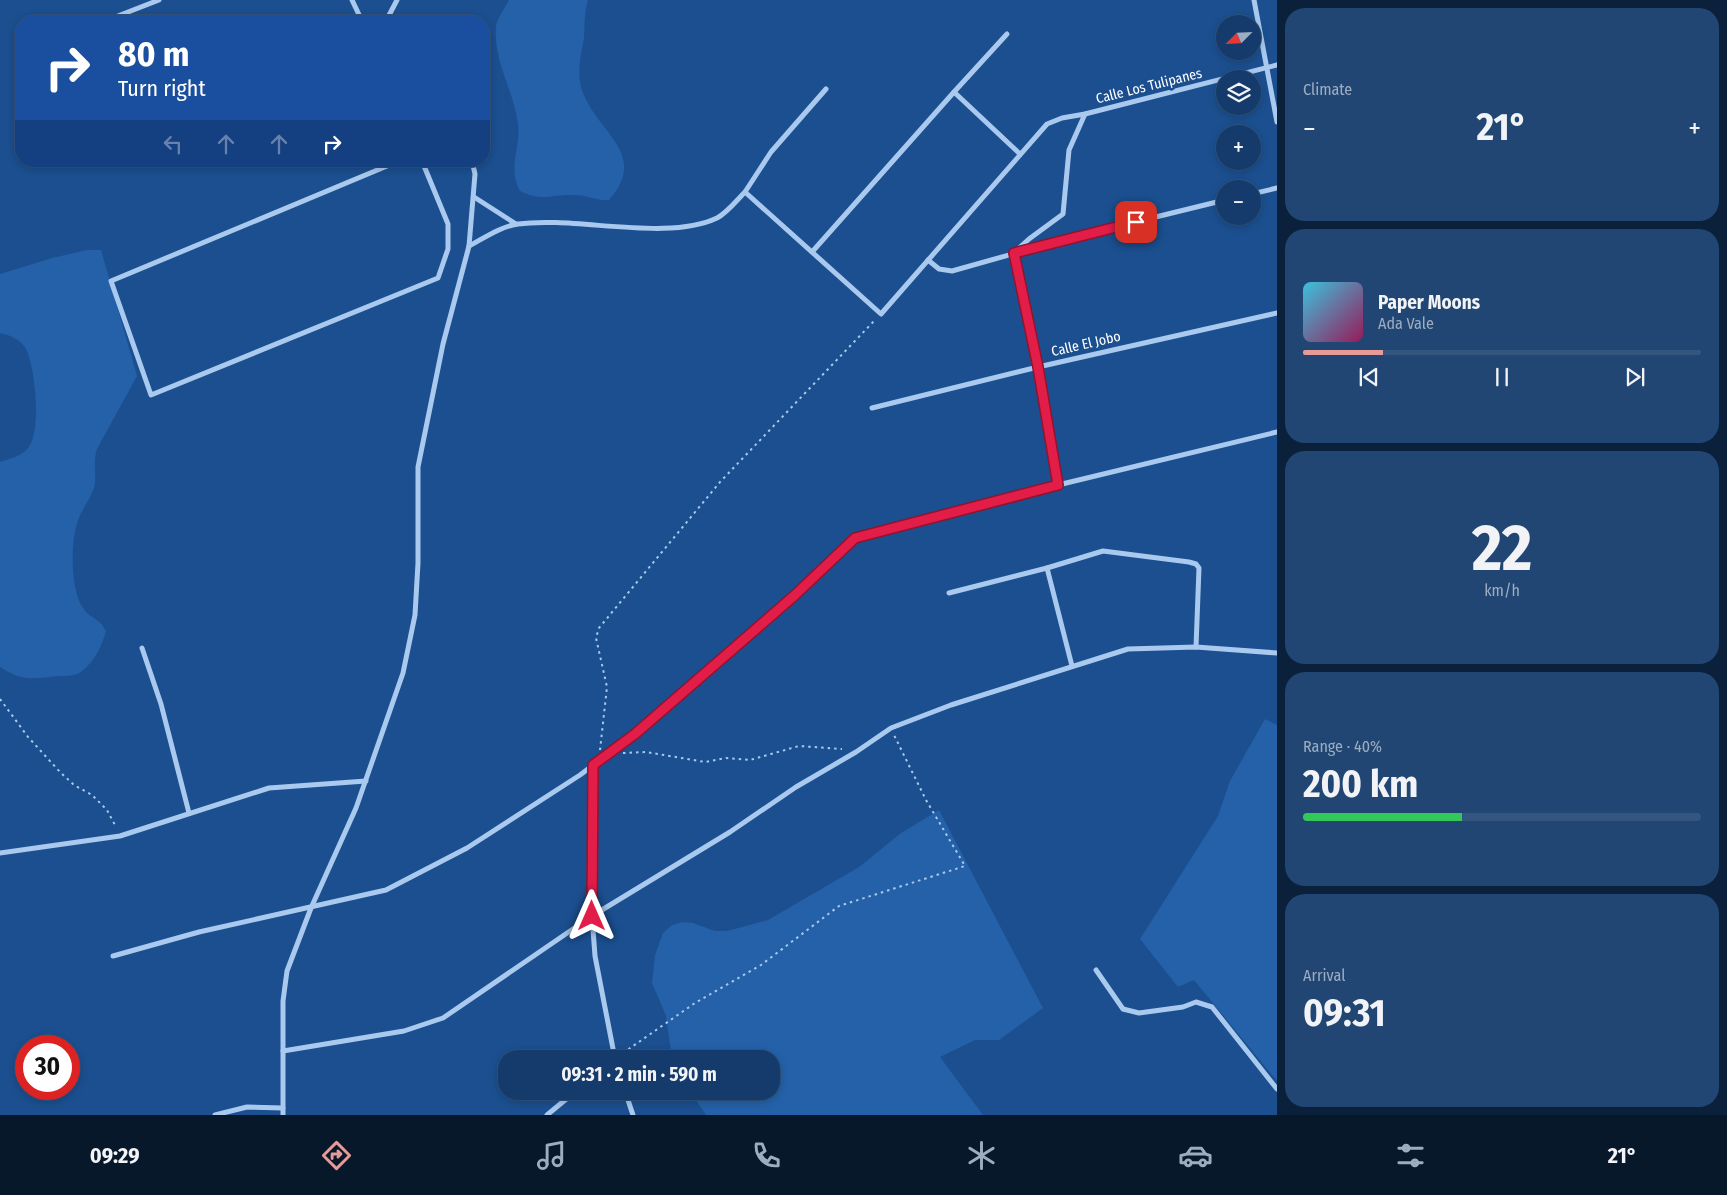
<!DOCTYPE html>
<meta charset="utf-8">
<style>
:root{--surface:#143b6b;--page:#214673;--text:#f1f3f6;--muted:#9dadc1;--line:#33557e;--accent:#e69b98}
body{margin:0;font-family:"Fira Sans Condensed",sans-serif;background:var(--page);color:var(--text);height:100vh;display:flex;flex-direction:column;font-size:19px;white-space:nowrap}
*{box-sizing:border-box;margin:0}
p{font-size:16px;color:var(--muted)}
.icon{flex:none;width:28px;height:28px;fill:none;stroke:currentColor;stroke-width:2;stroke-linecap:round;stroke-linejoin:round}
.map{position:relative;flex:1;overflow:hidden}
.details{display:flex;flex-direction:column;gap:8px;padding:8px;background:#0b203b;width:450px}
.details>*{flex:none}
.hud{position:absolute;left:15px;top:15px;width:475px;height:152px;border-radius:20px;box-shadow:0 2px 8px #0003,0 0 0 1px var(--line);background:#1a4fa0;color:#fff;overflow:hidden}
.needle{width:32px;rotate:246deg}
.controls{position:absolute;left:1216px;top:15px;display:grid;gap:10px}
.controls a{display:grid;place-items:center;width:45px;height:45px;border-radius:50%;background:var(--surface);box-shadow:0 2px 8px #0003,0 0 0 1px var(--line);font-size:25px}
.speed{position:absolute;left:15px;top:1035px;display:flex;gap:10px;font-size:25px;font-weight:700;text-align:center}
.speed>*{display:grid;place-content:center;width:65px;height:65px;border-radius:50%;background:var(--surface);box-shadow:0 2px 8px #0003,0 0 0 1px var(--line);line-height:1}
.speed .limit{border:8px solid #d22;background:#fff;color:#111}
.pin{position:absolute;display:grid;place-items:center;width:42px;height:42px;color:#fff;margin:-21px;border-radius:10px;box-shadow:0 2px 8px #0006}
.me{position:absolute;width:55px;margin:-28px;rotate:0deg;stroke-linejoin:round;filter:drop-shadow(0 0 4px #0008)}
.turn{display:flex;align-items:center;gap:18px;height:105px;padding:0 20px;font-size:22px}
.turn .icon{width:65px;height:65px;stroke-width:2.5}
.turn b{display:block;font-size:35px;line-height:42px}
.lanes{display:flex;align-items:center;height:48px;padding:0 20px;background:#0003;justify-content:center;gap:25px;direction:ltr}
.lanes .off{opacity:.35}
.big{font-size:38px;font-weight:700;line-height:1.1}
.details .card{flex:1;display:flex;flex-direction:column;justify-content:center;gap:8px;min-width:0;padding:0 18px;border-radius:20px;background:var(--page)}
.details .dial{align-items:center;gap:0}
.dial b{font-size:65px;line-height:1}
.song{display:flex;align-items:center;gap:15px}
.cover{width:60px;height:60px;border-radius:8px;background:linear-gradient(135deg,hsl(190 70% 55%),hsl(330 70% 35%))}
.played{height:5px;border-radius:2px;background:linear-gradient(90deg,var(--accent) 20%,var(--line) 20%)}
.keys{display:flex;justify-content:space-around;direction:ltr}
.heat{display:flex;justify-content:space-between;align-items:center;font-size:28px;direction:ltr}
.charge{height:8px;border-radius:4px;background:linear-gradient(90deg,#34c759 40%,var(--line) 0)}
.trip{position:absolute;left:498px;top:1050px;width:282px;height:50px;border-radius:20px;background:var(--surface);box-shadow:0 2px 8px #0003,0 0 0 1px var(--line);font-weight:700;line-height:50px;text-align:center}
.tab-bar{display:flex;height:80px;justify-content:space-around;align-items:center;background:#08182b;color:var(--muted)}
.tab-bar .icon{width:35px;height:35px}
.tab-bar .current{color:var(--accent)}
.tab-bar b{font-size:22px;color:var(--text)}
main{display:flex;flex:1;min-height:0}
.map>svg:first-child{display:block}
</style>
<main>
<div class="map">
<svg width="1277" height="1115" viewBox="0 0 1277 1115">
<rect width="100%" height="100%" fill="#1b4f8f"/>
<g fill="#2461a8">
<path d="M509,0H588C584,13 585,25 584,38C581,54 577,70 581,87C594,132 651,152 609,200C596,201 587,195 574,195C552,194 541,202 520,191C507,168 521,148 518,124C514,91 493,61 496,27C497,18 505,8 509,0Z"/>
<path d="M87,250H101L137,376L97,449C93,462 96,471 95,483C94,494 83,507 79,518C70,538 70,590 83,608C91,620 98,616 106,631C102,646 94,662 82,671C76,676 68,676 60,676C34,678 24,683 0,667V462C9,459 22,456 28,448C42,432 35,367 26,349C21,340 10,335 0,333V274L52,258Z"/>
<polygon points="1265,719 1277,725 1277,1081 1194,980 1178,987 1140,939 1218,816 1230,781"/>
<polygon points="939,810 1043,1008 999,1040 975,1040 940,1057 983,1115 706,1115 690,1091 771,1091 771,1059 672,1059 666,1016 652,983 655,955 663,933 672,925 682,922 693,923 715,931 727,931 768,920 859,867 901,833"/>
</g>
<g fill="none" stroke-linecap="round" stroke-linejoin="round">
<g stroke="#a9c9ee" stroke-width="2" stroke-dasharray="2.5 4" stroke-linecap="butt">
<polyline points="0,699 28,737 60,772 74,785 92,795 107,810 116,827"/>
<polyline points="600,750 607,687 596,638 599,628 720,482 875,320"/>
<polyline points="623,753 646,752 705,762 726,758 750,760 799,746 842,749"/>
<polyline points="623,1053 695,1003 761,965 839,906 965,866 926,800 894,735"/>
</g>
<g stroke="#a9c9ee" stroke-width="5">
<polyline points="352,0 362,21"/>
<polyline points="1254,0 1277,122"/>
<polyline points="105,21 159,0"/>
<polyline points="386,21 397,0"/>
<polyline points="826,89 771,152 745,192 881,314 1047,124 1062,118 1085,114 1277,65"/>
<polyline points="954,92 1007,34"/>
<polyline points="79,161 91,161"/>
<polyline points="399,161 111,281 151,395 438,278 448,249 448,224 422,161"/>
<polyline points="1252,194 1277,188"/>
<polyline points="474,197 516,224"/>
<path d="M469,246C484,238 502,226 518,224C576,216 666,242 717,218C727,213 737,200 745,192"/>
<polyline points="1016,251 1029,239 1063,214 1069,150 1085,114"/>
<polyline points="812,252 954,92 1020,154"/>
<polyline points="1014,253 1038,367 1058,485"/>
<polyline points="928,260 939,269 952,271 1066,239 1225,200"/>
<polyline points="872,408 1038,367 1277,313"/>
<polyline points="1047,568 1072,666"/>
<polyline points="949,593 1047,568 1103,551 1189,562 1196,564 1199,568 1196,647"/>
<polyline points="142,648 161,704 189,813"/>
<polyline points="593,765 592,916 595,956 615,1059"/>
<polyline points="0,853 120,836 269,788 366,781"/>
<polyline points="113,956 199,932 386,890 467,848 580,775 635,734 810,583 855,538 1058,485 1277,432"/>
<polyline points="1096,970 1123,1009 1139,1013 1183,1007 1196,1002 1212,1007 1277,1089"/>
<polyline points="283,1051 404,1031 443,1018 592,916 730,832 796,787 856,752 891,728 951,705 1128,649 1196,647 1277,653"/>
<polyline points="625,1091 633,1115"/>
<polyline points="215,1115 247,1107 283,1108"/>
<polyline points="283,1115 283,1001 287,971 311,908 356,808 403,673 415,615 418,563 418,467 443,344 469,246 475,174 472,161"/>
<polyline points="547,1115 576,1091"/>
</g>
</g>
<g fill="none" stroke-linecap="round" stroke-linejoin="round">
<defs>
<polyline id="route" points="592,916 593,765 635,734 795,595 855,538 1058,485 1038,367 1014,253 1136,222"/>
</defs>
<use href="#route" stroke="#92132f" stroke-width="12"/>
<use href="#route" stroke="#e11d48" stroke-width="9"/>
</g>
<g text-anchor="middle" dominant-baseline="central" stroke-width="5" stroke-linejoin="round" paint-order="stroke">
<g font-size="14" fill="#fff" stroke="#1b4f8f">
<text transform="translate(1149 86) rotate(-14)">Calle Los Tulipanes</text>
<text transform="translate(1086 344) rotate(-13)">Calle El Jobo</text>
</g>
</g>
</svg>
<div class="controls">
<a><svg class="needle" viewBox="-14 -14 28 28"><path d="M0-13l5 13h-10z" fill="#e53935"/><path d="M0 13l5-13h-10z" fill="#9dadc1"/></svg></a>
<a><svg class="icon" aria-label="layers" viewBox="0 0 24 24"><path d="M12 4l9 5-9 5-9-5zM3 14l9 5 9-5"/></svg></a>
<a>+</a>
<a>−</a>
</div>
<div class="speed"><div class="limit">30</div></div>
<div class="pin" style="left:1136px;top:222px;background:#d93025"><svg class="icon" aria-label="arrive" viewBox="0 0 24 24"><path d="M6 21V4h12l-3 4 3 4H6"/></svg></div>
<svg class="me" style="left:592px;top:916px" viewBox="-20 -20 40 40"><path d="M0-17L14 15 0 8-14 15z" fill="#e11d48" stroke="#fff" stroke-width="4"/></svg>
<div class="trip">09:31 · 2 min · 590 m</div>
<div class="hud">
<div class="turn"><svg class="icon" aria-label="right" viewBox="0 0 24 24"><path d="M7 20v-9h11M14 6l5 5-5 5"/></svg><div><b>80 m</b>Turn right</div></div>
<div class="lanes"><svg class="icon off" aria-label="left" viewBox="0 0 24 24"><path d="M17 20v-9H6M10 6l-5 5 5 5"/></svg><svg class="icon off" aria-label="ahead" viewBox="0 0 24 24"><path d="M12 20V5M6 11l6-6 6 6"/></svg><svg class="icon off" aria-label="ahead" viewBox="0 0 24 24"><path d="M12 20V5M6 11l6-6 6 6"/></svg><svg class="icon" aria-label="right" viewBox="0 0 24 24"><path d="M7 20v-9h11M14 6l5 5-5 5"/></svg></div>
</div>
</div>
<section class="details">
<div class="card"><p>Climate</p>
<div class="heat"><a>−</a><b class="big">21°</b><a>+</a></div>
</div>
<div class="card">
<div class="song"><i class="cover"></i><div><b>Paper Moons</b><p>Ada Vale</p></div></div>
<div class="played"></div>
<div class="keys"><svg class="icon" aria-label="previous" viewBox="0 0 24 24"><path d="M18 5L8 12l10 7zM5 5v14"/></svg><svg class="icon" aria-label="pause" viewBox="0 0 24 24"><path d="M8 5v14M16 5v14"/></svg><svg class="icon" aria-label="next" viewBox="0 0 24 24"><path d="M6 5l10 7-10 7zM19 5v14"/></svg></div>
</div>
<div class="card dial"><b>22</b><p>km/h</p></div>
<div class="card"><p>Range · 40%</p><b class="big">200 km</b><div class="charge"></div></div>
<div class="card"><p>Arrival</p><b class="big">09:31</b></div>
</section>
</main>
<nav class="tab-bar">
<b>09:29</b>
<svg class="icon current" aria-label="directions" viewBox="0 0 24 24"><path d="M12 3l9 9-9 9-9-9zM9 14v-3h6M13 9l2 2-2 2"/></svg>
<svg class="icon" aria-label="music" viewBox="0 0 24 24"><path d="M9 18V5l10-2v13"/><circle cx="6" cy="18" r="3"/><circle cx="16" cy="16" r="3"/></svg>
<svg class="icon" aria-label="phone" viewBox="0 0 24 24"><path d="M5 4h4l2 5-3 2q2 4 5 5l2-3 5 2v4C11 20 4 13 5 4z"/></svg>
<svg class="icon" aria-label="climate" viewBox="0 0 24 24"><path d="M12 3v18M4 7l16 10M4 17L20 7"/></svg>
<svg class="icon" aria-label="car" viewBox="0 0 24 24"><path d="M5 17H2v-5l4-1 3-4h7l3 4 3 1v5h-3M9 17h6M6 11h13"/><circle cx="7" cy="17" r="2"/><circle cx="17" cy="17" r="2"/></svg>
<svg class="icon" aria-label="filters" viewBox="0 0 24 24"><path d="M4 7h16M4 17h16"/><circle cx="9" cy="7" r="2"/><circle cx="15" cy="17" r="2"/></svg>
<b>21°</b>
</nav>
